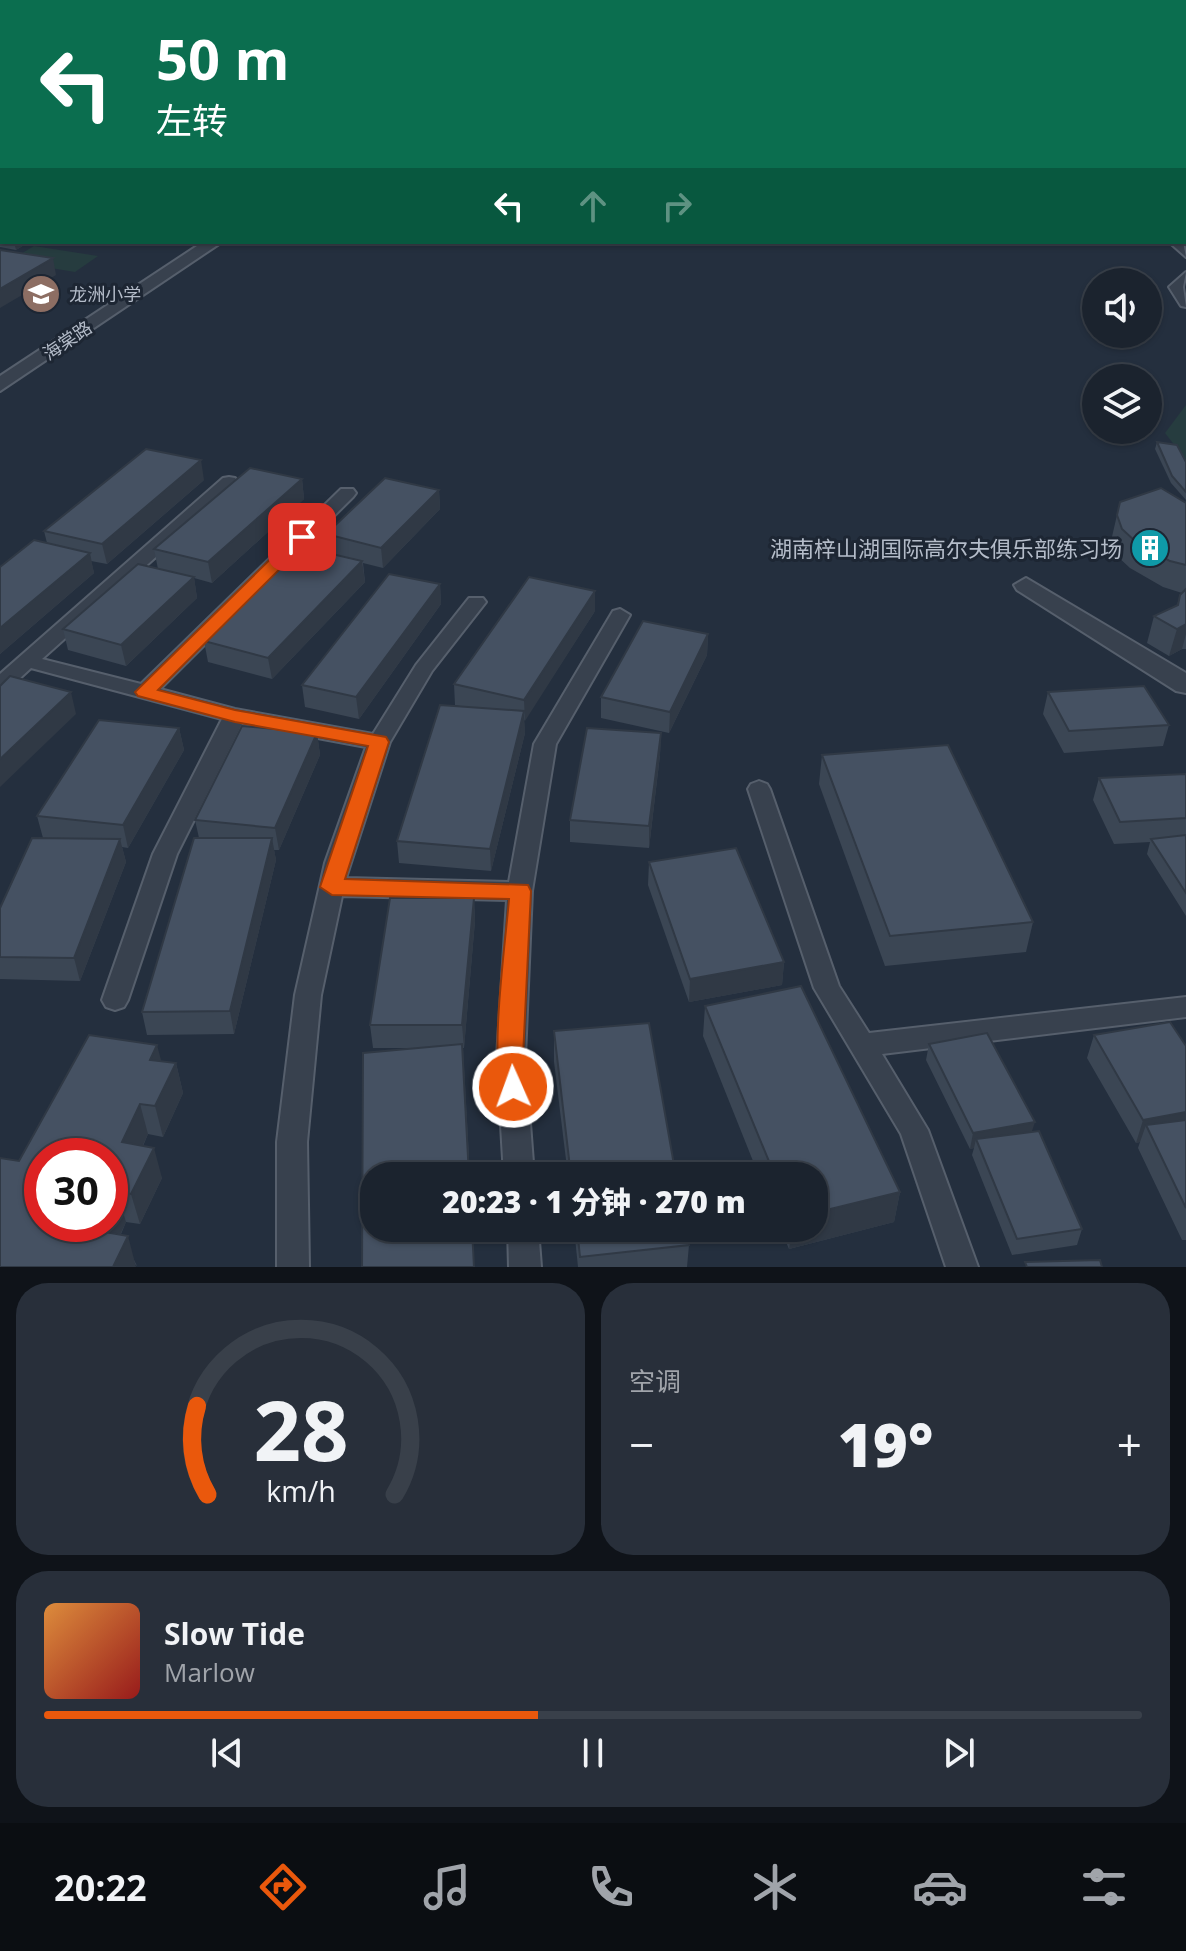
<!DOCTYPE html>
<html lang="zh">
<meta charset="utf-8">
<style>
:root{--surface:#1b232e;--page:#282f3a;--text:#f1f3f6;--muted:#a0a4aa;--line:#39404a;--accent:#ea580c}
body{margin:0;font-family:"Open Sans","Noto Sans SC",sans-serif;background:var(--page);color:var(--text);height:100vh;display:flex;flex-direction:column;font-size:30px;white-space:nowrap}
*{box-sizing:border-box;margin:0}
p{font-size:26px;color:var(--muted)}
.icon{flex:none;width:44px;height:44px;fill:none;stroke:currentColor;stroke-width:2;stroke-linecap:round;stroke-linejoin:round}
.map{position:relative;height:1267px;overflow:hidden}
.side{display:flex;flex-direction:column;gap:16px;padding:16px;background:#0f1319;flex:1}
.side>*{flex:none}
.banner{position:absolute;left:0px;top:0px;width:1186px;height:244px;box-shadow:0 2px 6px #0004,0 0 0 2px var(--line);background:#0b6e4f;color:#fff;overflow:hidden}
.tools{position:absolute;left:1082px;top:268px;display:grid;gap:16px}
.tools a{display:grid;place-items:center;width:80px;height:80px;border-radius:50%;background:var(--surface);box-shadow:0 2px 6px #0004,0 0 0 2px var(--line);font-size:40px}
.speed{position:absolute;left:24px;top:1138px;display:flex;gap:16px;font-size:40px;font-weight:700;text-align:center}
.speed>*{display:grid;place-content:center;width:104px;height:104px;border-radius:50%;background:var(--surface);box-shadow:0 2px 6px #0004,0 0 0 2px var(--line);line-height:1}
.speed .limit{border:12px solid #d22;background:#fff;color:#111}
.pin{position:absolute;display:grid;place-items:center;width:68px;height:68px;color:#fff;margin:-34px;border-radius:16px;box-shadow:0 4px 12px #0006}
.me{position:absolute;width:88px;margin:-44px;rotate:358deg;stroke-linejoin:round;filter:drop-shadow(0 0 6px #0008)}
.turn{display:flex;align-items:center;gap:28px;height:168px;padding:0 24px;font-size:36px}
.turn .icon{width:104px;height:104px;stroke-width:2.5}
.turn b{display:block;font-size:56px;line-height:68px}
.lanes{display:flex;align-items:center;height:76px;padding:0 24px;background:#0003;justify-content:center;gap:40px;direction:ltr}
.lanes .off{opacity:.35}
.big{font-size:60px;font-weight:800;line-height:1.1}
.side .widget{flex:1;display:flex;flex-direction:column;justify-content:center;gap:12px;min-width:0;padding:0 28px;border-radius:32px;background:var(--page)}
.side .dial{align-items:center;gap:0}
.dial svg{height:208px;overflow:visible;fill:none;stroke:var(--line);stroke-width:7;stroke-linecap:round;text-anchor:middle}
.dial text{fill:var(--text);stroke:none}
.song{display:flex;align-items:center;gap:24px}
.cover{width:96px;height:96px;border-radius:12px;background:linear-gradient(135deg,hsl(30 70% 55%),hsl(0 70% 35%))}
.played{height:8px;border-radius:4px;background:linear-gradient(90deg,var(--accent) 45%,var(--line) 45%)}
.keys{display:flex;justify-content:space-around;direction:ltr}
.heat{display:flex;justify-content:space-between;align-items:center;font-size:44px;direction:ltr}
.side .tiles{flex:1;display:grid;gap:16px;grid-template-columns:1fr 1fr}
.widget:last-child{grid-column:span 2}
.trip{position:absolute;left:360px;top:1162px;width:468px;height:80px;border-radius:32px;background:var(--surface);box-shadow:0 2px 6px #0004,0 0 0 2px var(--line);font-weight:800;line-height:80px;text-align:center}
.menu{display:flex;height:128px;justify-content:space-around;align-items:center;background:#0b0e12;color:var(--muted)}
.menu .icon{width:56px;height:56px}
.menu .active{color:var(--accent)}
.menu b{font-size:36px;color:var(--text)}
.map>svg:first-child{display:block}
</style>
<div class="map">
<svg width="1186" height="1267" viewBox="0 0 1186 1267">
<rect width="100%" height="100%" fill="#242f3e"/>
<g fill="#263c3f">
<polygon points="34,246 98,256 75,272 9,261"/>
<polygon points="1186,405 1186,460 1165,433"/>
</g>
<polygon fill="#394c67" points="178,0 1186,0 1186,157 1184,2"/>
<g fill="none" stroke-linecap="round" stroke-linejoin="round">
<defs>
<g id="minor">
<polygon points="37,0 69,0 70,2 38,2"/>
<polygon points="2,36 2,42 0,43 0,37"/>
<polygon points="1169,242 1183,242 1186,257"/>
<polygon points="1186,272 1183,287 1186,307 1181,306 1169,287"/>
<polygon points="229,477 235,478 238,482 235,486 42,659 141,684 341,489 353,489 356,493 353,497 160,689 235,709 373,734 416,665 469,598 483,598 486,602 432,671 390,742 346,878 509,882 534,744 613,611 620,609 630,615 556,744 532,891 525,1057 534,1176 504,1176 497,1057 507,900 342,896 321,995 307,1142 309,1267 277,1267 277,1142 295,995 325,863 366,747 242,724 177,854 128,1000 124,1007 115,1010 106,1007 102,1000 153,854 222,719 31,668 7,690 0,691 0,674 223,478"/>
<polygon points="759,781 767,784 770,789 839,986 869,1033 1186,997 1186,1017 882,1054 928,1130 978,1267 946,1267 901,1134 814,988 748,789 751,784"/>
<polygon points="508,1228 538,1228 541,1267 509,1267"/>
</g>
<g id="tertiary">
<polygon points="203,242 222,242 0,391 0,376"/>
<polygon points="1026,578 1186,673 1186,693 1176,691 1017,590 1014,585"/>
</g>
</defs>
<use href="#minor" stroke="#565f6c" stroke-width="4"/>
<use href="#tertiary" stroke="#565f6c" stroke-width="4"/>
<use href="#minor" fill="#38414e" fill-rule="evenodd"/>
<use href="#tertiary" fill="#38414e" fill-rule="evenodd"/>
</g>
<g fill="#3b4654">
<polygon points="0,218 2,218 2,242 29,242 16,250 0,247"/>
<polygon points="1157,442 1186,462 1186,500 1171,483 1155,449"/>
<polygon points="302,479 304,499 212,583 194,578 197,598 126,666 68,650 63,629 158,569 154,549"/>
<polygon points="204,480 107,564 91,561 94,573 0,654 0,567 47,543 44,531"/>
<polygon points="439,490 440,509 383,568 363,563 365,582 272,679 208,662 204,641 328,553 326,534"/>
<polygon points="1120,502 1186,503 1186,649 1182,649 1169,656 1147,643 1154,616 1177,605 1180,595 1182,593 1163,587 1130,568 1116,555 1111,541"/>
<polygon points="440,584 441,604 359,719 305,707 302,685"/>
<polygon points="595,611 524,721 525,733 491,871 399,863 397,841 460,706 455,705 454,684"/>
<polygon points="708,634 707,655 669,733 601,718 601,697"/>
<polygon points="1048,692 1169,725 1163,746 1064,753 1043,714"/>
<polygon points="179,728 184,750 128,848 122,847 126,862 80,981 0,979 0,908 43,838 37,816"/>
<polygon points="317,733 320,755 279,850 274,850 276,860 234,1034 147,1035 142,1012 199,838 195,820"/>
<polygon points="661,733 660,755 649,848 570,842 570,820"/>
<polygon points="822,755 1033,922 1026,952 885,966 819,784"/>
<polygon points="1186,774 1186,916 1147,854 1150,842 1114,844 1093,800 1099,778"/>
<polygon points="649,862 784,962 782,985 689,1002 648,885"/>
<polygon points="474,898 475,921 464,1048 463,1048 470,1176 374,1176 418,1048 373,1048 370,1025"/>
<polygon points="705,1006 900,1192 894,1222 789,1249 780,1228 814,1228 814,1176 759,1176 703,1036"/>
<polygon points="554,1031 676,1176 568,1176 554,1062"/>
<polygon points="1094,1035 1186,1046 1186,1240 1182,1240 1138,1148 1140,1142 1136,1143 1087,1058"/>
<polygon points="929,1044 1032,1132 1082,1229 1077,1245 1012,1255 972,1155 974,1148 970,1149 926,1060"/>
<polygon points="162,1061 176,1063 183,1093 163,1137 148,1134 143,1146 162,1178 140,1224 126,1222 121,1234 137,1266 19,1161"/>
<polygon points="574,1228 686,1228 689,1245 687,1267 578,1267"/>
</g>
<g fill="#303945">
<polygon points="2,127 2,138 0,139 0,128"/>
<polygon points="2,185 2,202 0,203 0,186"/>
<polygon points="14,242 29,242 16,250"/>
<polygon points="53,258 56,275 0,308 0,289"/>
<polygon points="201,460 204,480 107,564 102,544"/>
<polygon points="302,479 304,499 212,583 208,562"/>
<polygon points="439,490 440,509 383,568 381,548"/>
<polygon points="90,553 94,573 0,654 0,628"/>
<polygon points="362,561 365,582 272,679 268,658"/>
<polygon points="194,577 197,598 126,666 121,645"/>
<polygon points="440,584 441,604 359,719 356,697"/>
<polygon points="595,591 595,611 525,721 524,700"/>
<polygon points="1186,624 1186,634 1182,649 1169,656 1177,629"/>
<polygon points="708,634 707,655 669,733 670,712"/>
<polygon points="71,692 76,714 0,787 0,759"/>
<polygon points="524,711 525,733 491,871 490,849"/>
<polygon points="179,728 184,750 128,848 123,825"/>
<polygon points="317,733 320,755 279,850 275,828"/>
<polygon points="661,733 660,755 649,848 649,826"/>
<polygon points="272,838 276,860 234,1034 230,1011"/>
<polygon points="120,839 126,862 80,981 74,958"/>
<polygon points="474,898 475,921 464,1048 462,1025"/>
<polygon points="784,962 782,985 689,1002 690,979"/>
<polygon points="157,1045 165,1075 150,1060"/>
<polygon points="176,1063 183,1093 163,1137 155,1106"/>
<polygon points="140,1104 148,1134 130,1173 122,1142"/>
<polygon points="1186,1112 1186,1133 1146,1125 1140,1142 1136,1143 1143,1120"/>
<polygon points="1035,1122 1030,1137 976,1139 974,1148 970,1149 973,1133"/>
<polygon points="154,1148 162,1178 140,1224 131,1194"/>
<polygon points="117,1192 126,1222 108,1261 99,1231 102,1224 110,1224 110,1207"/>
<polygon points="900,1192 894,1222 789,1249 792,1228 814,1228 814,1213"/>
<polygon points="128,1236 136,1267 113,1267"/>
</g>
<g fill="#455162" stroke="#303945" stroke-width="2">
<polygon points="2,110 2,127 0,128 0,111"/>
<polygon points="2,167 2,185 0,186 0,168"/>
<rect x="0" y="218" width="2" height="14"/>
<polygon points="0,250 53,258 0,289"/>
<polygon points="1157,442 1177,445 1186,462 1186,492 1172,476"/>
<polygon points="146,449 201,460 102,544 44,531"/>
<polygon points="250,468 302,479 208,562 154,549"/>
<polygon points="385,478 439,490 381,548 326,534"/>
<polygon points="1161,488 1186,503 1186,565 1170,561 1136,542 1122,529 1117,515 1120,502"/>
<polygon points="34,540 90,553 0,628 0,567"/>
<polygon points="302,547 362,561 268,658 204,641"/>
<polygon points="138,564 194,577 121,645 63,629"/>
<polygon points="389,574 440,584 356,697 302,685"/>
<polygon points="529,577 595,591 524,700 454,684"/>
<polygon points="1186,589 1186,624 1177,629 1154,616 1178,605 1180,595"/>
<polygon points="643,621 708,634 670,712 601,697"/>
<polygon points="10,676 71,692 0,759 0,686"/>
<polygon points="1144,686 1169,725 1069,731 1048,692"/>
<polygon points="440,705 524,711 490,849 397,841"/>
<polygon points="99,720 179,728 123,825 37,816"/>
<polygon points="242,726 317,733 275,828 195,820"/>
<polygon points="587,728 661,733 649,826 570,820"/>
<polygon points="948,745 1033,922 890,936 822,755"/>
<polygon points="1186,774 1186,818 1120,822 1099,778"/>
<polygon points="1186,835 1186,893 1151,839"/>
<polygon points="32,838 120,839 74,958 0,957 0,908"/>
<polygon points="194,838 272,838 230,1011 142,1012"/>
<polygon points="736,848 784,962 690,979 649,862"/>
<polygon points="390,898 474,898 462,1025 370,1025"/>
<polygon points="801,986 900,1192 814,1213 814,1176 775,1176 705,1006"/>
<polygon points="1170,1022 1186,1046 1186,1112 1143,1120 1094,1035"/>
<polygon points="649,1023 676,1176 571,1176 554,1031"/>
<polygon points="987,1033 1035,1122 973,1133 929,1044"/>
<polygon points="89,1035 157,1045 150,1060 176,1063 155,1106 140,1104 122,1142 154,1148 131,1194 117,1192 110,1207 110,1156 42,1156 42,1224 102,1224 99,1231 128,1236 113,1267 0,1267 0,1158 19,1161"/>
<polygon points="462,1044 469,1176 374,1176 374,1228 472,1228 474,1267 362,1267 363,1053"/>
<polygon points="1186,1120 1186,1208 1146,1125"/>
<polygon points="1039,1131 1082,1229 1017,1239 976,1139"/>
<polygon points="577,1228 686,1228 689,1245 580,1257"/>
<polygon points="1100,1260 1102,1267 1027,1267 1025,1262"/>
</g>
<path fill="#ea580c" stroke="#983908" stroke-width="2" d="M302,532L310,537L308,541L158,690L235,710L386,737L389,742L345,879L528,885L531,891L523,1057L526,1087L522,1094L513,1097L504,1094C488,1064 506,939 509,899L332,895L320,887L368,746L235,722L138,696L135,692L296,534Z"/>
<defs>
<symbol id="school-disc" viewBox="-11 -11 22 22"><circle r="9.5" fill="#8d6e63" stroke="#1d2633"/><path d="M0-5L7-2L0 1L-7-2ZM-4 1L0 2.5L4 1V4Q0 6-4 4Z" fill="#fff"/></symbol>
<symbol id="building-disc" viewBox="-11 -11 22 22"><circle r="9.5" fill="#0f9aa8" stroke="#1d2633"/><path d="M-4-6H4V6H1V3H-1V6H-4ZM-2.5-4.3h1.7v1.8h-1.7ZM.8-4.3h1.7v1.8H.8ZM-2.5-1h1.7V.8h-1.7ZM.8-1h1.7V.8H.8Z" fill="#fff"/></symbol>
</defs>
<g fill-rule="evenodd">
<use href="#school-disc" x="19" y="272" width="44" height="44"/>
<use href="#building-disc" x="1128" y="526" width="44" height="44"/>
</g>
<g text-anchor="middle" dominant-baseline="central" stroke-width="6" stroke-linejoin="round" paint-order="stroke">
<g font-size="18" fill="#b4bcc9" stroke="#1d2633" text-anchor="start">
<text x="69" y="294">龙洲小学</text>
</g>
<g font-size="18" fill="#b4bcc9" stroke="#1d2633">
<text transform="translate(67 340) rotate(-34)">海棠路</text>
</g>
<g font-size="22" fill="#b4bcc9" stroke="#1d2633" text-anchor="end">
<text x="1122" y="548">湖南梓山湖国际高尔夫俱乐部练习场</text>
</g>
</g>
</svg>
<div class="tools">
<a><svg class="icon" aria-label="sound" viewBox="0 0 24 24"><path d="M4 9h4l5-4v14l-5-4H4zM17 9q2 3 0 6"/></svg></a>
<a><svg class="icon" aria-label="layers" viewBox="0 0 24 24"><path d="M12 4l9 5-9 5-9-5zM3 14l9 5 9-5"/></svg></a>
</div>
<div class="speed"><div class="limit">30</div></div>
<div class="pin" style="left:302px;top:537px;background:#d93025"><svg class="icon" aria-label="arrive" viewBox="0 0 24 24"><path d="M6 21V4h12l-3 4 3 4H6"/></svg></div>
<svg class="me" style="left:513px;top:1087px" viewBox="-20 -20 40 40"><circle r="17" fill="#ea580c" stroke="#fff" stroke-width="3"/><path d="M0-11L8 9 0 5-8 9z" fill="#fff"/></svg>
<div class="trip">20:23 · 1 分钟 · 270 m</div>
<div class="banner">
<div class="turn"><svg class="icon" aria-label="left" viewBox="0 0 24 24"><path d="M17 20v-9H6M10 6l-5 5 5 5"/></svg><div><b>50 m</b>左转</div></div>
<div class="lanes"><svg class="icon" aria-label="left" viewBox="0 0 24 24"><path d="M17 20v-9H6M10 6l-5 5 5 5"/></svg><svg class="icon off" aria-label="ahead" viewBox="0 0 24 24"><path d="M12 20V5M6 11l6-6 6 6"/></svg><svg class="icon off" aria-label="right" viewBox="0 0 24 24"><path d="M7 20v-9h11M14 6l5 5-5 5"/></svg></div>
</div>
</div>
<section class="side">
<div class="tiles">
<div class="widget dial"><svg viewBox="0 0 100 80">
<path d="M14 69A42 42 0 1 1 86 69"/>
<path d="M14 69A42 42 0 0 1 10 35" stroke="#ea580c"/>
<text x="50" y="56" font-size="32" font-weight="700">28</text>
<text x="50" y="72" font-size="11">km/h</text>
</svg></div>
<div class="widget"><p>空调</p>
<div class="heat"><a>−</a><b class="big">19°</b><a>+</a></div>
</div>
<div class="widget">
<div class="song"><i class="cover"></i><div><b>Slow Tide</b><p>Marlow</p></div></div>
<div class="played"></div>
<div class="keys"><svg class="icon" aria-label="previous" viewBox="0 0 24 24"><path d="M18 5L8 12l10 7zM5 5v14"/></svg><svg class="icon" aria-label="pause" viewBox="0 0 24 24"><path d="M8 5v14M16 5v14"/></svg><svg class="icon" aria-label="next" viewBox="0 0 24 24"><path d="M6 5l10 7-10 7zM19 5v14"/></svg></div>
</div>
</div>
</section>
<nav class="menu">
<b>20:22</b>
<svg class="icon active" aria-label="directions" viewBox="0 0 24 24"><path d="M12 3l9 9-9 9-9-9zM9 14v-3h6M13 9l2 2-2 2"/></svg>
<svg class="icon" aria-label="music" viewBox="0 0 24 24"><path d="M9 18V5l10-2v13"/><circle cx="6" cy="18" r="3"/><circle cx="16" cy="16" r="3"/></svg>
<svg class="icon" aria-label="phone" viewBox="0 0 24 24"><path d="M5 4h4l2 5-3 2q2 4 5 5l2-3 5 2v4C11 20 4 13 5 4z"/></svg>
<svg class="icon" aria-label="climate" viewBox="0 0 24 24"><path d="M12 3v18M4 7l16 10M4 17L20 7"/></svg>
<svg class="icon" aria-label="car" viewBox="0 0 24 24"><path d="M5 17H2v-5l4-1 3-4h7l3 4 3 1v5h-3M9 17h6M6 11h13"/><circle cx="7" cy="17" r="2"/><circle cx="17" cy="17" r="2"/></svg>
<svg class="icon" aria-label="filters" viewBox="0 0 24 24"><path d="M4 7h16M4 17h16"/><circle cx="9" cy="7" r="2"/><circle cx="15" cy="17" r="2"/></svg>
</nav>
